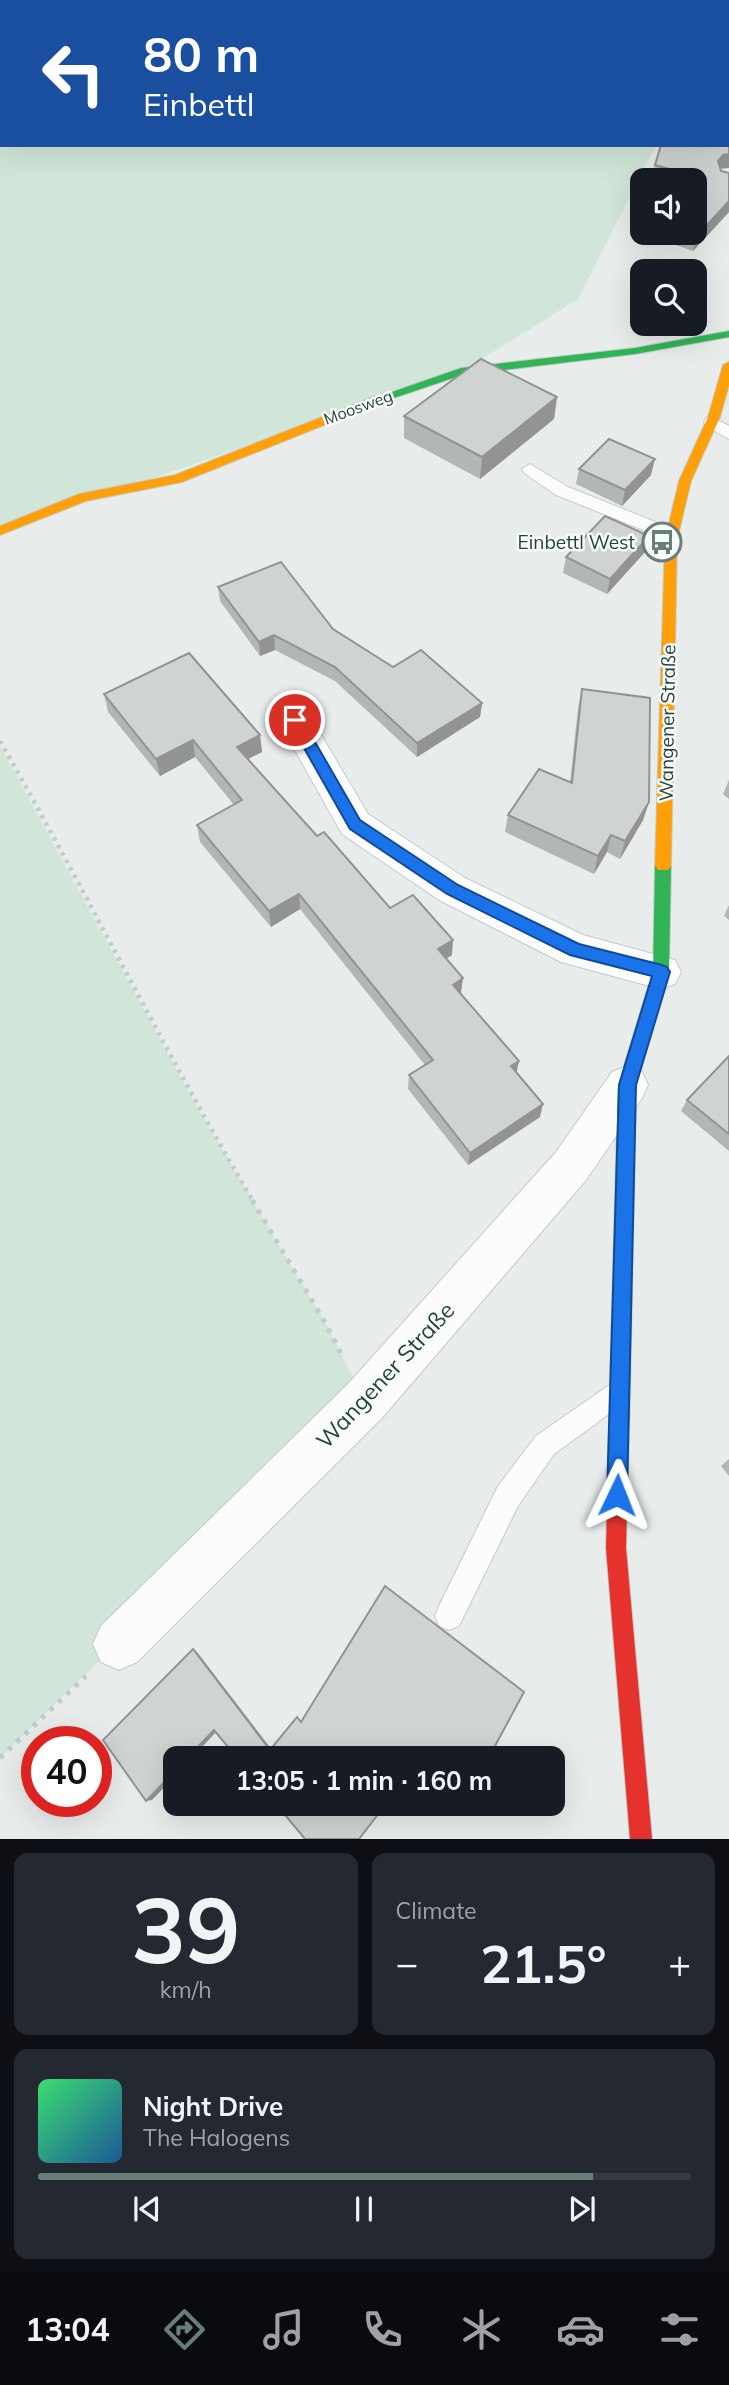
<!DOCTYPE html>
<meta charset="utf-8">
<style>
:root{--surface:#171b24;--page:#242831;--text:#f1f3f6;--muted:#9ea1a6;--line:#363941;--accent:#697e78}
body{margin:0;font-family:Mulish,sans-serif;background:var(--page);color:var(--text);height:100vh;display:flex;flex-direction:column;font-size:26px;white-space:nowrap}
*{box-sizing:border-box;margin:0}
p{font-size:23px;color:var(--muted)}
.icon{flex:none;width:38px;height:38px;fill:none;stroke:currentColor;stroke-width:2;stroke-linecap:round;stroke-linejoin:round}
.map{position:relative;height:1839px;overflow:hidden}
.sheet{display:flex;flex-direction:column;gap:14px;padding:14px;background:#0d0f14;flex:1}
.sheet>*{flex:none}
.hud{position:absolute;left:0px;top:0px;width:730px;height:147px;box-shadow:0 7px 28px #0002;background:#1a4fa0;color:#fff;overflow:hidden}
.buttons{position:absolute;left:630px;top:168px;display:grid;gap:14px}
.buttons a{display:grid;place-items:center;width:77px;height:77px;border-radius:14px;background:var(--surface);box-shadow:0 7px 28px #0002;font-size:35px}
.speed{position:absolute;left:21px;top:1726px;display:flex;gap:14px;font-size:35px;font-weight:700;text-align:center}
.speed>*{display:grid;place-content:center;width:91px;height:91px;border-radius:50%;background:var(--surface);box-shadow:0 7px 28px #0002;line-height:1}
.speed .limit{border:10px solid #d22;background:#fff;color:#111}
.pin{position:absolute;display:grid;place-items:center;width:60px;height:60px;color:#fff;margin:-30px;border:4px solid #fff;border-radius:50%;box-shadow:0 2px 7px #0007}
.me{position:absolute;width:77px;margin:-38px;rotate:2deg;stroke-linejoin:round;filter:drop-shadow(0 0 5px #0008)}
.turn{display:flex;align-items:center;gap:24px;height:147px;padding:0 28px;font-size:32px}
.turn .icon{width:91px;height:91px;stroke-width:2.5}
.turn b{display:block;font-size:49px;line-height:60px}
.big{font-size:52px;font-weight:700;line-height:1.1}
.sheet .tile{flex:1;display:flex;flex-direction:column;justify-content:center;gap:10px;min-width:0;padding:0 24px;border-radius:14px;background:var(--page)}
.sheet .dial{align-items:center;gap:0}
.dial b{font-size:91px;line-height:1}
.song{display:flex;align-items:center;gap:21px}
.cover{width:84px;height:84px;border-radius:10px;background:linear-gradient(135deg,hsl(140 70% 55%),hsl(210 70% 35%))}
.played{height:7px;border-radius:4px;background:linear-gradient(90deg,var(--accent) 85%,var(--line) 85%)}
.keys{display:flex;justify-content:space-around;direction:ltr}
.heat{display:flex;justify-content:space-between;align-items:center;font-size:38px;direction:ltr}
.sheet .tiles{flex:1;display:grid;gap:14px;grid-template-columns:1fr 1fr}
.tile:last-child{grid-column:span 2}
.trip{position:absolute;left:163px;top:1746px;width:402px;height:70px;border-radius:14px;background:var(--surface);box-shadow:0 7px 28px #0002;font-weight:700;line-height:70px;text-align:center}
.menu{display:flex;height:112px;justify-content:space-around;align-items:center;background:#090b0e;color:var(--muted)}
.menu .icon{width:49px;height:49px}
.menu .active{color:var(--accent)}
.menu b{font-size:32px;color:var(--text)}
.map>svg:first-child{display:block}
</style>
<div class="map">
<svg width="729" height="1839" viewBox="0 0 729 1839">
<rect width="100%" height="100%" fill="#e8edeb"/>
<g fill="#d1e6d8">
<polygon points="0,0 687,0 691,2 2,2 2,145 656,145 578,299 461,372 0,531"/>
<polygon points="0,746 196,1105 326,1324 365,1401 0,1758"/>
</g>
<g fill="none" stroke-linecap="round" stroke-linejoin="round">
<defs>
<g id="lane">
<polygon points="712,417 729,426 729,439 706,426 704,422 706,418"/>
<polygon points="530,464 568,487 678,531 681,535 678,539 666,539 556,495 524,473 522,469"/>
<polygon points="618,1379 627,1383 631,1392 627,1401 554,1454 518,1506 459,1626 449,1630 439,1626 435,1616 439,1606 498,1486 536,1436"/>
</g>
<g id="street">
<polygon points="295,707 307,711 368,814 465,878 583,935 675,960 681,972 675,984 661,989 561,962 439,900 342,834 278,720 283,711"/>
<polygon points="627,1066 642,1072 648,1085 642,1098 586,1180 382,1418 137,1662 119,1670 101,1662 93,1644 101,1626 348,1384 556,1152 612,1072"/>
</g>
<g id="fast">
<polygon points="729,331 729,337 635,354 462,375 379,403 375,404 369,400 461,368 635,348"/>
<polygon points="663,860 668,862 671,866 669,972 636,1085 630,1389 627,1396 620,1399 613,1396 610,1389 618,1085 653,972 655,866 658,862"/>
</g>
<g id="slow">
<polygon points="729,362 729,385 720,417 691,481 677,540 671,866 668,870 658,870 655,866 665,540 679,481 708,417 723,365"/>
<polygon points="375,396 381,400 379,403 182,482 86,501 0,535 0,526 79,494 175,475"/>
</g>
<polygon id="jam" points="620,1379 627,1382 630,1389 626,1548 652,1839 630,1839 606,1548 610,1389 613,1382"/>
</defs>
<use href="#lane" stroke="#c5cac8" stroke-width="2"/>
<use href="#street" stroke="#c5cac8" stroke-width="2"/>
<use href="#fast" stroke="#c3cbc8" stroke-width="2"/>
<use href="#slow" stroke="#c3cbc8" stroke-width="2"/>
<use href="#jam" stroke="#c3cbc8" stroke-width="2"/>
<path stroke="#c3ccca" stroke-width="4.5" stroke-dasharray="3.5 5" stroke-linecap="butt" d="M0,741C87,893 164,1051 253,1201"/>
<g stroke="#c3ccca" stroke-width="5" stroke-dasharray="4.5 7" stroke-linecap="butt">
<polyline points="252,1200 326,1324 343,1358"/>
<polyline points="0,1758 86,1676"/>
</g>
<use href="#lane" fill="#fcfcfc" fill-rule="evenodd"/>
<use href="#street" fill="#fcfcfc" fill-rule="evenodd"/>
<use href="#fast" fill="#30b455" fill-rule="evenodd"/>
<use href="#slow" fill="#ff9f0a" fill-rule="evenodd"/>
<use href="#jam" fill="#e5322d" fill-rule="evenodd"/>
</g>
<g fill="#b2b6b5">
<polygon points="655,165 720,169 721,171 729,173 729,212 693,251 635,231 637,217 642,211 642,233 695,233 695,180 652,180"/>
<polygon points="557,397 554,419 480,479 404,438 404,416"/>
<polygon points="579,469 651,475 622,506 576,484"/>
<polygon points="649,536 645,552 607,594 563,573 566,557"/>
<polygon points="218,587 333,629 393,667 482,703 480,717 417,757 335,681 275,650 260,656 220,601"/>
<polygon points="582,689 649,802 643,820 620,859 607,852 594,874 505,832 508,815 570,782 578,708"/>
<polygon points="104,694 260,735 262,752 248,759 317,836 390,908 452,955 446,959 463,978 460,993 519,1061 516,1072 540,1117 468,1165 408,1089 409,1075 425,1065 300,909 271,927 200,842 197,825 234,805 195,757 160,776 108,712"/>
<polygon points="729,780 729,799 723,794"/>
<polygon points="729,905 729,920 724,916"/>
<polygon points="729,1056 729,1151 681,1111 687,1100"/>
<polygon points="729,1459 729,1476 721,1466"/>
</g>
<g fill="#919493">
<polygon points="729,154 729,168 719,169 718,161 723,155"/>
<polygon points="729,201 729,212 693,251 697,236"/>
<polygon points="557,397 554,419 480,479 482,457"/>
<polygon points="655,459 651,475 622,506 625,490"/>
<polygon points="649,536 645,552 607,594 610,579"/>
<polygon points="274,635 275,650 260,656 259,642"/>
<polygon points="482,703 480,717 417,757 417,743"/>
<polygon points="260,735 262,752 240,763 237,747"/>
<polygon points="193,740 195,757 160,776 156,759"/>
<polygon points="649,802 643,820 620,859 625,841"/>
<polygon points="611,835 607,852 594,874 598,856"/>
<polygon points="299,894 300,909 271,927 269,911"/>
<polygon points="453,940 452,955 437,964 438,949"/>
<polygon points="463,978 461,993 452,999 453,985"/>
<polygon points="519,1061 516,1075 511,1066"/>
<polygon points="543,1104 540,1117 468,1165 470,1153"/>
<polygon points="193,1649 197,1652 272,1750 270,1750"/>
<polygon points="214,1730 217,1731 191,1759 186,1759"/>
<polygon points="175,1771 175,1776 152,1800 146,1801"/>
</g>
<g fill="#cfd4d2" stroke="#919493" stroke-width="2">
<polygon points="729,45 729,154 723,155 718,161 721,171 729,173 729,201 697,236 686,233 695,233 695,180 673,180 681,172 655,165 661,145 728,145 728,46"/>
<polygon points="642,211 642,218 637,217"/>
<polygon points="481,359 557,397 482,457 404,416"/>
<polygon points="609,439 655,459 625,490 579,469"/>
<polygon points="605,516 649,536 610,579 566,557"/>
<polygon points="281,562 333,629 393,667 421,650 482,703 417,743 335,667 274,635 259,642 218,587"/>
<polygon points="189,653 260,735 237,747 317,836 324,832 390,908 413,895 453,940 438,949 463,978 453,985 519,1061 511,1066 543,1104 470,1153 409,1075 433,1060 299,894 269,911 197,825 242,800 193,740 156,759 104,694"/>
<polygon points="582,689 650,698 649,802 625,841 611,835 598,856 508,815 539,769 572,783"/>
<polygon points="729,1056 729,1134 687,1100"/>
<polygon points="385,1586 524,1692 488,1759 238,1759 214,1730 186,1759 175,1759 175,1771 146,1801 103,1740 193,1649 270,1750 297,1717 301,1722"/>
<polygon points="276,1804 386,1804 359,1839 305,1839"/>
</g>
<polygon fill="#1a73e8" stroke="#114b97" stroke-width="2" points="295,714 300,716 360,820 458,885 579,944 662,965 667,967 670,972 636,1085 627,1495 624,1503 617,1506 610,1503 607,1495 619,1085 652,976 570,955 447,894 350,829 288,720"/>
<defs>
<symbol id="bus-ring" viewBox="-11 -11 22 22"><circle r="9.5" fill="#f7fbf9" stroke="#697e78" stroke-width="1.5"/><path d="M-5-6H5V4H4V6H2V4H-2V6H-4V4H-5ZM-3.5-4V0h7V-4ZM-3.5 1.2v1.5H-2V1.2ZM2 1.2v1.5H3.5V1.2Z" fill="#697e78"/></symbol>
</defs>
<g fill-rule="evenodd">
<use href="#bus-ring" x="640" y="520" width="44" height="44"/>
</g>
<g text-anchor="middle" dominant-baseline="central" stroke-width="5" stroke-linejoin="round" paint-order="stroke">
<g font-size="16" fill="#24423a" stroke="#f7fbf9">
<text transform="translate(358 407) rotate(-20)">Moosweg</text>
</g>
<g font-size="19" fill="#24423a" stroke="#f7fbf9" text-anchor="end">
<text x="635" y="542">Einbettl West</text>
</g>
<g font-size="19" fill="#24423a" stroke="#f7fbf9">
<text transform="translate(667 723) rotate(-89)">Wangener Straße</text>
</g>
<g font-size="23" fill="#24423a" stroke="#f7fbf9">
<text transform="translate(385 1375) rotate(-47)">Wangener Straße</text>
</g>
</g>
</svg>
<div class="buttons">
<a><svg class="icon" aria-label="sound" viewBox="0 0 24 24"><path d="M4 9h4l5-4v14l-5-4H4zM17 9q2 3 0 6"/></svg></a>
<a><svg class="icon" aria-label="search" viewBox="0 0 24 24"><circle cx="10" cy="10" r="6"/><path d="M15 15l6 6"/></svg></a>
</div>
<div class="speed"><div class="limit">40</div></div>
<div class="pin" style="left:295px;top:720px;background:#d93025"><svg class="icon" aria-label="arrive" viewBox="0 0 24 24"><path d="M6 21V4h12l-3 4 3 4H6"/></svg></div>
<svg class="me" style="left:617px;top:1495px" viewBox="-20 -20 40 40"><path d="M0-17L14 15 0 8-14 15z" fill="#1a73e8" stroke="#fff" stroke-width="4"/></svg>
<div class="trip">13:05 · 1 min · 160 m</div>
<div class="hud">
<div class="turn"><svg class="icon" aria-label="left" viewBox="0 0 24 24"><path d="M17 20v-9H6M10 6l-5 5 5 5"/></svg><div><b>80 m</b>Einbettl</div></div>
</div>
</div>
<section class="sheet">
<div class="tiles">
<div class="tile dial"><b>39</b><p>km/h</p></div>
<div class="tile"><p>Climate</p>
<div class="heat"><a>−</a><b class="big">21.5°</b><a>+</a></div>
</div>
<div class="tile">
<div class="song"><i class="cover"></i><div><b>Night Drive</b><p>The Halogens</p></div></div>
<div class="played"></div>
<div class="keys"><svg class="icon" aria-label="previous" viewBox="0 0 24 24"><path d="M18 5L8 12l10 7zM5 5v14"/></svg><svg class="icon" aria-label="pause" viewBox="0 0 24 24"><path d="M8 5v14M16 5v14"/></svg><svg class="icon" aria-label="next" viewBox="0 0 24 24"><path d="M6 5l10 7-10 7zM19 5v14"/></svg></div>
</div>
</div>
</section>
<nav class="menu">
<b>13:04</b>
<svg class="icon active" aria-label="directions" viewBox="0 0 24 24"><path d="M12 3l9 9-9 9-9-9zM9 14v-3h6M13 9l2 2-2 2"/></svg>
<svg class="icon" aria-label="music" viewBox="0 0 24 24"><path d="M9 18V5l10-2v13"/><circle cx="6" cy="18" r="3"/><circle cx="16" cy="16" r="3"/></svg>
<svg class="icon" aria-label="phone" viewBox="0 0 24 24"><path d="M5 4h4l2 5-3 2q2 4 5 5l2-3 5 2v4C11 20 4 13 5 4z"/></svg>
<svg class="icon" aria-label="climate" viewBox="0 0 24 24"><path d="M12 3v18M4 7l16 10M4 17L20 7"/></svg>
<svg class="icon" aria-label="car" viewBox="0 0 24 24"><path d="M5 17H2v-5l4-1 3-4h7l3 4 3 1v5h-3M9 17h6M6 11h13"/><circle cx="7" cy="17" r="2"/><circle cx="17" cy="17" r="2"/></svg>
<svg class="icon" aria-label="filters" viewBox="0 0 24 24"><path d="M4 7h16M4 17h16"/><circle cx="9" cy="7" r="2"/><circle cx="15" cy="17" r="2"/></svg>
</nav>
